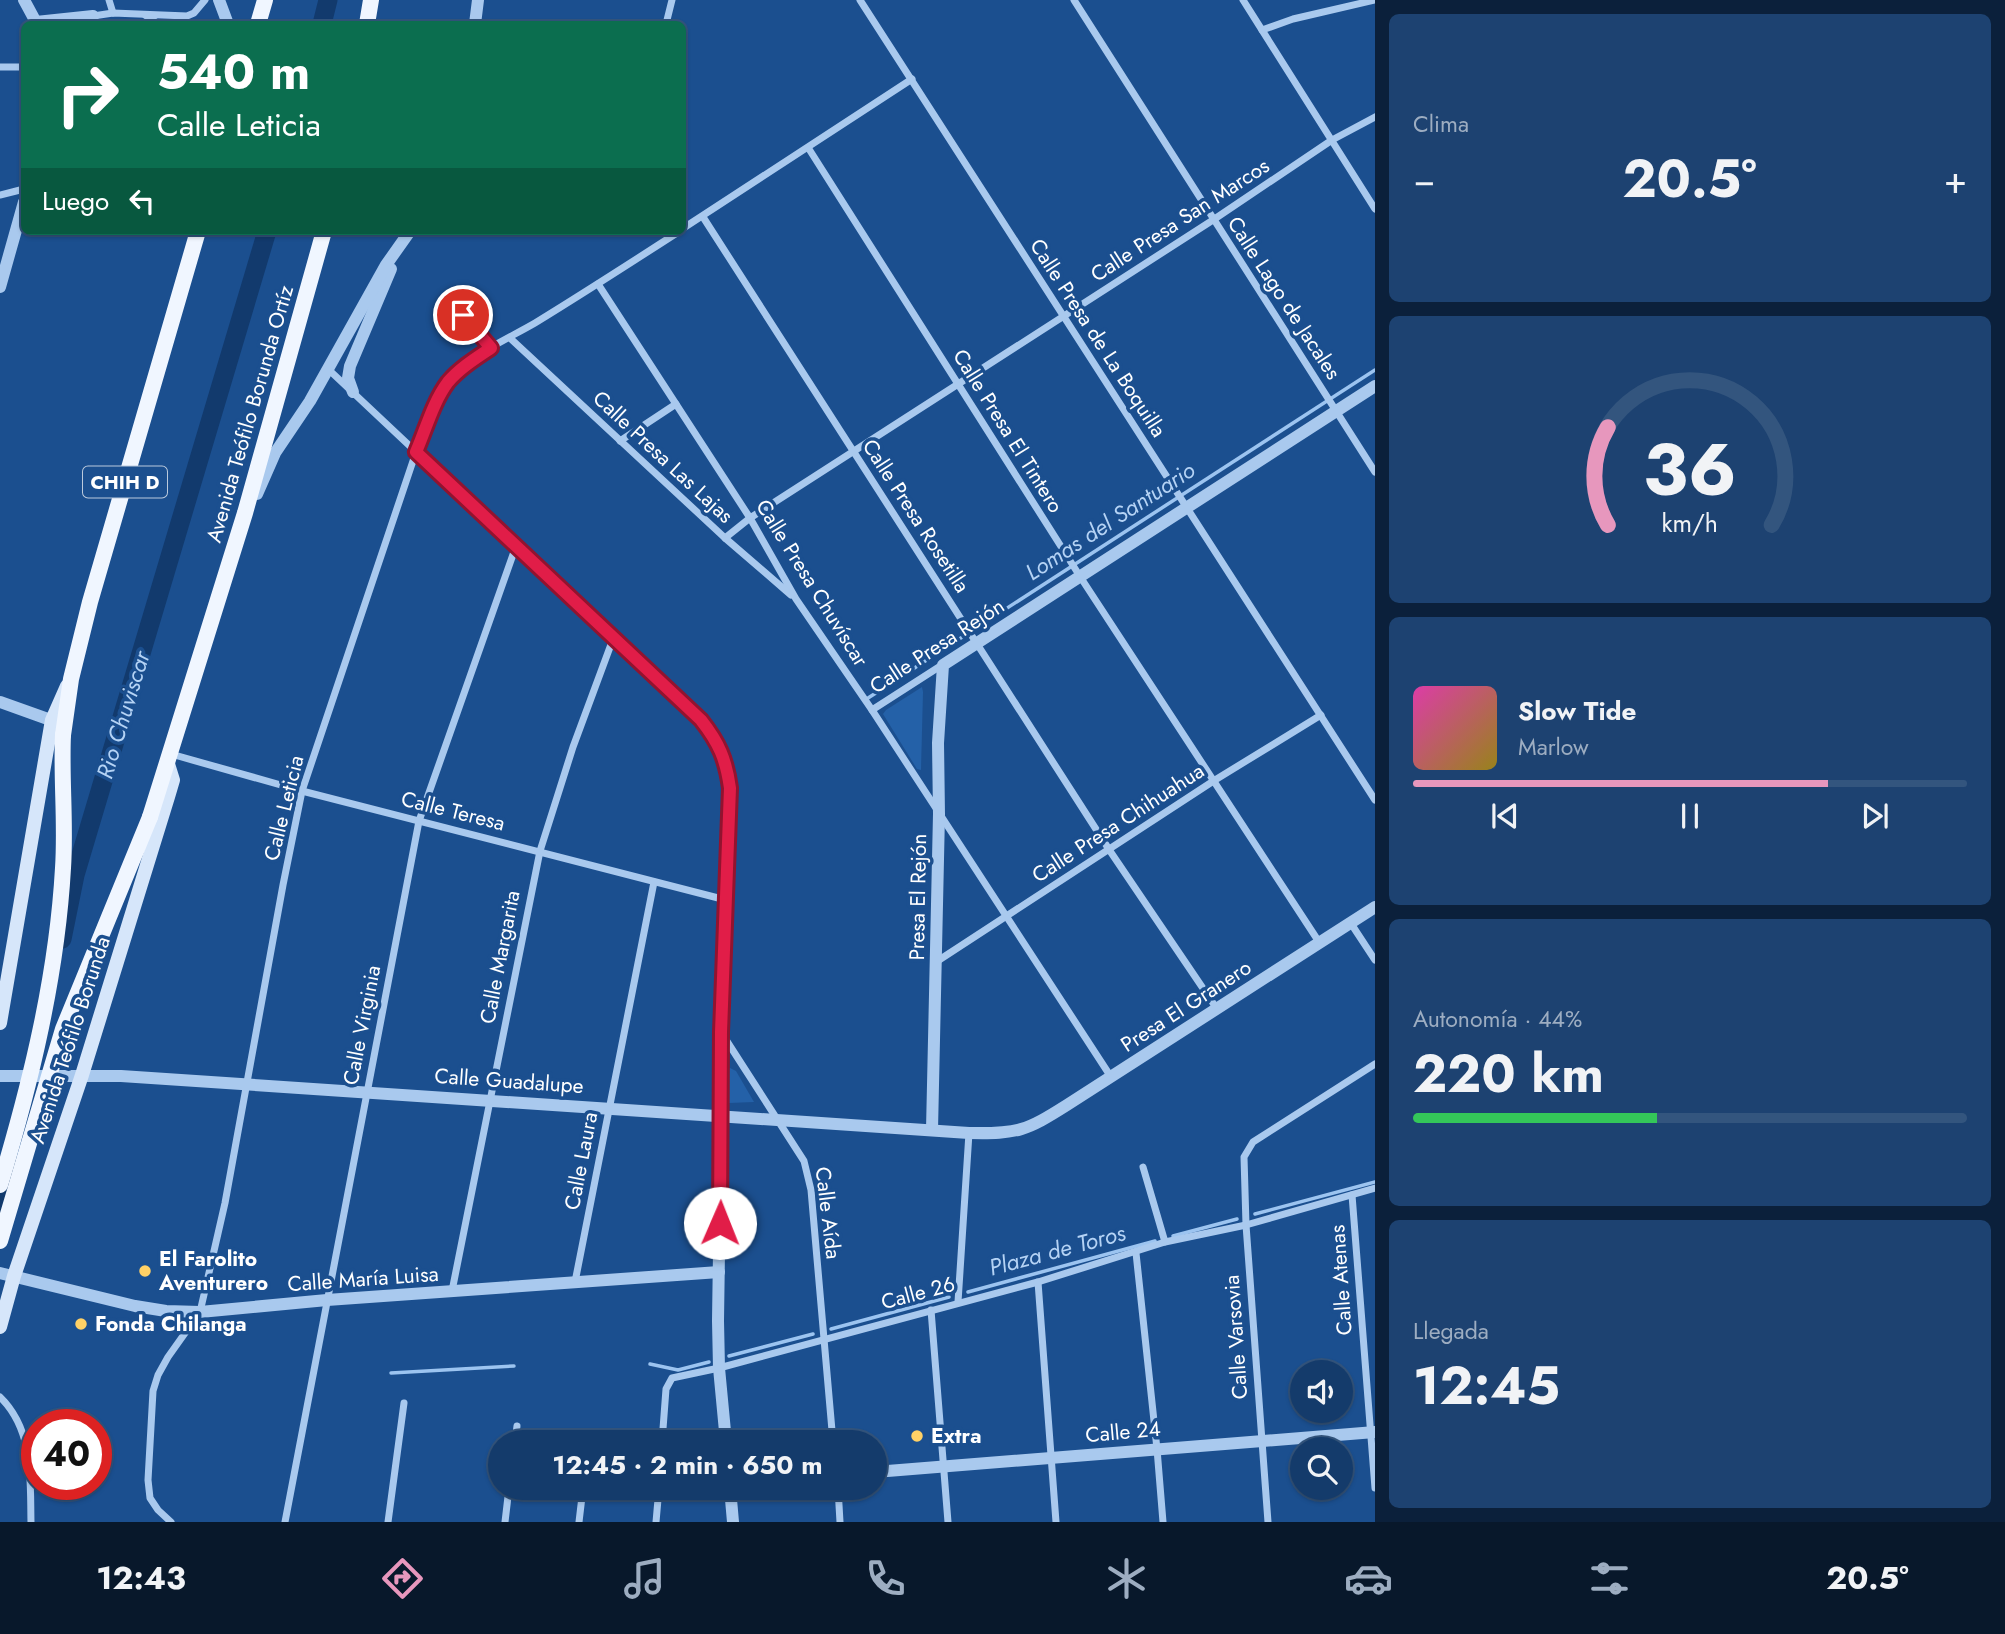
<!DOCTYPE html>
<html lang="es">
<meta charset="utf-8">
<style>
:root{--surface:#143b6b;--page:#1d4271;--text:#f1f3f6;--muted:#9dadc1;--line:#33557e;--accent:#e797bd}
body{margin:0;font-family:Jost,sans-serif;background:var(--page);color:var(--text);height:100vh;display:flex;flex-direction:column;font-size:26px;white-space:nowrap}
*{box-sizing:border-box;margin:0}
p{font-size:23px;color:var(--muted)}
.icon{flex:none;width:38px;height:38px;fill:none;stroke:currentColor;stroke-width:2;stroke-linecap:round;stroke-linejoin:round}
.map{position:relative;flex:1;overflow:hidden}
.panel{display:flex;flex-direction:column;gap:14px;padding:14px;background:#0b203b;width:630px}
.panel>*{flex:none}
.guide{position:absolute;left:21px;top:21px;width:665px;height:214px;border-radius:10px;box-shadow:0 2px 5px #0004,0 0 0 2px var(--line);background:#0b6e4f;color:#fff;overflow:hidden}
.tools{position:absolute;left:1290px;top:1360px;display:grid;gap:14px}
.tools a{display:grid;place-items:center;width:63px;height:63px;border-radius:50%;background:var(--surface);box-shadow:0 2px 5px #0004,0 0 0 2px var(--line);font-size:35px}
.speed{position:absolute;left:21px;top:1409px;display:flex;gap:14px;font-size:35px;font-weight:700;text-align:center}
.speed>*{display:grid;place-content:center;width:91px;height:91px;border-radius:50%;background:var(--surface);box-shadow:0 2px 5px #0004,0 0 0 2px var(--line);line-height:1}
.speed .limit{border:10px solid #d22;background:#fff;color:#111}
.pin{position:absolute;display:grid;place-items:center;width:60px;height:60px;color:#fff;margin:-30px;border:4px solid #fff;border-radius:50%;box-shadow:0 2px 7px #0007}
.me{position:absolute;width:77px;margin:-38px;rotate:1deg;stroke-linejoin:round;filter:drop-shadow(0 0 5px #0008)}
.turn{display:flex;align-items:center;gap:24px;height:147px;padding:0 21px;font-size:32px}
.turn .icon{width:91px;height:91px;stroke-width:2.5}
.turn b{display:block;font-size:49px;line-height:60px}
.then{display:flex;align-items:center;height:66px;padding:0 21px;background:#0003;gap:14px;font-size:26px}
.big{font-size:52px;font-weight:700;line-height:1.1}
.panel .widget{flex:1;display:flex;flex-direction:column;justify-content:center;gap:10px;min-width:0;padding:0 24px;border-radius:10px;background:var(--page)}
.panel .dial{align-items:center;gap:0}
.dial svg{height:182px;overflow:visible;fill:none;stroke:var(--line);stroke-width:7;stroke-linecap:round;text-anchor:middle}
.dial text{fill:var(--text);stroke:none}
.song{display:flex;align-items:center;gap:21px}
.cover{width:84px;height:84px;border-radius:10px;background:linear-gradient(135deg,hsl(320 70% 55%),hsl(50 70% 35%))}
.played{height:7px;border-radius:4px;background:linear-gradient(90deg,var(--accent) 75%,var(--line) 75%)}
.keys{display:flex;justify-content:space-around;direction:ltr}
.heat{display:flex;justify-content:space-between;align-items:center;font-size:38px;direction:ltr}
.charge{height:10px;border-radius:5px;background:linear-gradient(90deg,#34c759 44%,var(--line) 0)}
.trip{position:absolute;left:488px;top:1430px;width:399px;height:70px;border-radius:35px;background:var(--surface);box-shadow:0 2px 5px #0004,0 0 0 2px var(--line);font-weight:700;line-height:70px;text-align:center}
.tabs{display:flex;height:112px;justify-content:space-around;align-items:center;background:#08182b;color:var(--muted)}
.tabs .icon{width:49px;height:49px}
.tabs .current{color:var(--accent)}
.tabs b{font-size:32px;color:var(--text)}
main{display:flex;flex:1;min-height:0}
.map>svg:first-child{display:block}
</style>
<main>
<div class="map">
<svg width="1375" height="1522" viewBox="0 0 1375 1522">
<rect width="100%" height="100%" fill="#1b4f8f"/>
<g fill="#2461a8">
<polygon points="922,687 923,692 921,770 917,769 883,714 886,710"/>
<polygon points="730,1068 736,1071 754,1102 729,1103 727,1070"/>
</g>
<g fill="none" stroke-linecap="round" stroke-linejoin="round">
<g stroke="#9cc4f0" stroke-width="3.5">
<polyline points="865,700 1375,370"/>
<polyline points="1255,1214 1375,1182"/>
<polyline points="1173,1236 1237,1219"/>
<polyline points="968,1292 1155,1241"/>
<polyline points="831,1329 949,1297"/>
<polyline points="729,1356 813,1334"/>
<polyline points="650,1364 678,1370 709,1362"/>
<polyline points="391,1373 514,1366"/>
</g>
<g stroke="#123a6d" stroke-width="19">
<polyline points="322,24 328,0"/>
<polyline points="62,939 75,875 267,231"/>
<polyline points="0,1204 12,1166"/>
</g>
<g stroke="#a9c9ee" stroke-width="7">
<polyline points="109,0 113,13"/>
<polyline points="860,0 1375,800"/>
<polyline points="1074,0 1375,472"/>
<polyline points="1243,0 1375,209"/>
<polyline points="145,15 159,24"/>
<polyline points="84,24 93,16 113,13 187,16 194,13 205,0"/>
<polyline points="666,24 672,0"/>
<polyline points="1262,30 1293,19 1375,0"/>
<polyline points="0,67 24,67"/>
<polyline points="809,149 1081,578 1319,942"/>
<polyline points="0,195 24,189"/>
<polyline points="703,217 1110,851 1217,1009"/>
<polyline points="682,229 912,79"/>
<polyline points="598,284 750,518 796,599 872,710 1111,1077"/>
<polyline points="449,299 491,348"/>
<polyline points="510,338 725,538 791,595"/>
<path d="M328,369L701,720C719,745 726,757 730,788L721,1032V1115"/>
<polyline points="620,441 676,404"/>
<polyline points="725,538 750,518 1213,220 1332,140 1375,117"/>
<polyline points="872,710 942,665"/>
<polyline points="171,754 302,791 726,900"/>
<polyline points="1350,922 1375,960"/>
<polyline points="936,962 1215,780 1321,715"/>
<polyline points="721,1032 804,1161 811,1190 833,1442"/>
<polyline points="1143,1167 1165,1242"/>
<polyline points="1352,1195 1375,1488"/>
<polyline points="1136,1253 1157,1449 1163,1522"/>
<polyline points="575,1282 654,882"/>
<polyline points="1038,1282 1056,1522"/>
<polyline points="452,1291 540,851 573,747 613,639"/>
<polyline points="958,1302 969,1133"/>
<polyline points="931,1310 948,1522"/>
<path d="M0,1397C34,1430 30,1478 31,1522"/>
<polyline points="515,1442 517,1426"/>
<polyline points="662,1442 666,1389 672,1378 719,1368 1038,1282 1165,1242 1246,1225 1375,1188"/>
<polyline points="838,1488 840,1522"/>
<polyline points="659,1490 692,1488"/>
<path d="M171,1522L158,1510L150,1498L148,1480L153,1391L158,1375L168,1357L200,1312L225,1203L283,885L302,791L416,452C426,429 433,403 447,384C468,355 506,340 535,323C584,293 632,262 680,231"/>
<polyline points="285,1522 419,821 516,546"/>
<polyline points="388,1522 404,1403"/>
<polyline points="505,1522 509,1488"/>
<polyline points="579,1522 583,1488"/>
<polyline points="656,1522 659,1488"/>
<polyline points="1268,1522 1246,1225 1244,1157 1253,1142 1375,1064"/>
</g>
<g stroke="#a9c9ee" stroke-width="12">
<polyline points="24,0 37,24"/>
<polyline points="219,0 228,24"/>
<polyline points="36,22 93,16"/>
<polyline points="475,24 478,0"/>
<polyline points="0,287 24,202"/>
<polyline points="353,392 348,378 350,366 391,269"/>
<polyline points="257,494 275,453 310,401 386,265 410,231"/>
<polyline points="0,702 59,723"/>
<path d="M0,1076H121L969,1133C1018,1134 1026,1131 1067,1105L1375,907"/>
<polyline points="721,1115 718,1321 719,1368 726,1442"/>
<polyline points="932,1130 939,814 938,743 943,665 1375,386"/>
<polyline points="0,1273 135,1306 166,1311 200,1312 327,1300 719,1272"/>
<polyline points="875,1472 1375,1432"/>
<polyline points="730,1488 733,1522"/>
</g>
<g stroke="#d6e6fa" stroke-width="14">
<polyline points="0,1023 52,720 67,686"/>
<polyline points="0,1327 14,1276 82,1075 168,797 173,780 168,764"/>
</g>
<g stroke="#f0f6ff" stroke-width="16">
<polyline points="258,24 265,0"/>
<polyline points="367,24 371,0"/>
<polyline points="63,735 71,679 90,602 198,231"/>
<polyline points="150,817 245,513 324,231"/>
</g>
<g stroke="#f0f6ff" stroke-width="16">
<path d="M0,1185C31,1082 57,975 63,868C66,823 61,779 63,735"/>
<polyline points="0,1241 63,1029 150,817"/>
</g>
</g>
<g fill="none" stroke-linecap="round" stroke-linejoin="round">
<defs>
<path id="route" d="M463,315L491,348C476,358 460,368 448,382C433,402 426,429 416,452L701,720C719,743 726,759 730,788L721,1032L720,1223"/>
</defs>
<use href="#route" stroke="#92132f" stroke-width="18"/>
<use href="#route" stroke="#e11d48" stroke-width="12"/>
</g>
<g fill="#ffd166" stroke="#1b4f8f" stroke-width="2.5">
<circle cx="145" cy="1271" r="7"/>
<circle cx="81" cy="1324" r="7"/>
<circle cx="917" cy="1436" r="7"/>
</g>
<g text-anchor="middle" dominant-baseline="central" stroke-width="7" stroke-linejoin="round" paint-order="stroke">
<rect fill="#1b4f8f" stroke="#bbcadd" stroke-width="2" x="83" y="466.5" width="84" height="31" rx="5"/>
<g font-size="19" font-weight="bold" fill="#fff">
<text x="125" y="482">CHIH D</text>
</g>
<g font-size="21" fill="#fff" stroke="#1b4f8f">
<text transform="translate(1180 220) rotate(-33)">Calle Presa San Marcos</text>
<text transform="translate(1284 298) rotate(57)">Calle Lago de Jacales</text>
<text transform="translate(1098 338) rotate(57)">Calle Presa de La Boquilla</text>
<text transform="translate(250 414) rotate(-74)">Avenida Teófilo Borunda Ortíz</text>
<text transform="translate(1008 431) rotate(58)">Calle Presa El Tintero</text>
<text transform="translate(663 457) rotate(43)">Calle Presa Las Lajas</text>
<text transform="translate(916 516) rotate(57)">Calle Presa Rosetilla</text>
<text transform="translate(812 583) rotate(58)">Calle Presa Chuvíscar</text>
<text transform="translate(937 646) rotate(-33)">Calle Presa Rejón</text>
<text transform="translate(284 808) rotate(-76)">Calle Leticia</text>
<text transform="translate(453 811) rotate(14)">Calle Teresa</text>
<text transform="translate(1118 823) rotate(-33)">Calle Presa Chihuahua</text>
<text transform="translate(918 897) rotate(-89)">Presa El Rejón</text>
<text transform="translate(500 957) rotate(-79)">Calle Margarita</text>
<text transform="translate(1186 1006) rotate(-33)">Presa El Granero</text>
<text transform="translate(362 1025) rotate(-79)">Calle Virginia</text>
<text transform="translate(70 1040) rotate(-72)">Avenida Teófilo Borunda</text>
<text transform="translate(509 1081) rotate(4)">Calle Guadalupe</text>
<text transform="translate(581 1161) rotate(-79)">Calle Laura</text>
<text transform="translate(828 1213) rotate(83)">Calle Aída</text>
<text transform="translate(363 1279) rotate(-4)">Calle María Luisa</text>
<text transform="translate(1341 1280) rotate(-94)">Calle Atenas</text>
<text transform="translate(918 1293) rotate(-15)">Calle 26</text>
<text transform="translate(1236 1337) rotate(-94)">Calle Varsovia</text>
<text transform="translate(1123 1432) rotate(-5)">Calle 24</text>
</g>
<g font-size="21" font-weight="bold" fill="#fff" stroke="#1b4f8f" text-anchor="start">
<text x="159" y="1259">El Farolito<tspan x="159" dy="24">Aventurero</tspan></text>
<text x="95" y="1324">Fonda Chilanga</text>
<text x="931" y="1436">Extra</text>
</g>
<g font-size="23" font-style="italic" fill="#b5d3f5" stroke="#1b4f8f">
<text transform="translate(1110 521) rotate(-33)">Lomas del Santuario</text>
<text transform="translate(123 715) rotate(-73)">Rio Chuviscar</text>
<text transform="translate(1057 1250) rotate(-15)">Plaza de Toros</text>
</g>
</g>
</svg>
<div class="tools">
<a><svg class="icon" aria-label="sound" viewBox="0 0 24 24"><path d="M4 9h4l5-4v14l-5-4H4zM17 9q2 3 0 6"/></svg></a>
<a><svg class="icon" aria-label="search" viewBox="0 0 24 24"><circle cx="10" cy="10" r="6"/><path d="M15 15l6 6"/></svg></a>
</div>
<div class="speed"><div class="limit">40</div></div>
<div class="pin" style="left:463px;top:315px;background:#d93025"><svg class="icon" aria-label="arrive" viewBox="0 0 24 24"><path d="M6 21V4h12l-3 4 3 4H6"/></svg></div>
<svg class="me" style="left:720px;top:1223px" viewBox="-20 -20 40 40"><circle r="19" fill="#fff"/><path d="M0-13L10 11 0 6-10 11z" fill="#e11d48"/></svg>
<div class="trip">12:45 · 2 min · 650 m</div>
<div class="guide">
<div class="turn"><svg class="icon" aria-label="right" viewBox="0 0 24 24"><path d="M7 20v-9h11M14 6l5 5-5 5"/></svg><div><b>540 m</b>Calle Leticia</div></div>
<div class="then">Luego<svg class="icon" aria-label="left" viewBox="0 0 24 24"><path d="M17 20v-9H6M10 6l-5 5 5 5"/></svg></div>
</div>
</div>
<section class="panel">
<div class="widget"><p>Clima</p>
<div class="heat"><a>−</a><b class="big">20.5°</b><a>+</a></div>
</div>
<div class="widget dial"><svg viewBox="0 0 100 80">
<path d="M14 69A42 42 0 1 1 86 69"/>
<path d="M14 69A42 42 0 0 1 14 26" stroke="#e797bd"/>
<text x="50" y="56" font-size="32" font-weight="700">36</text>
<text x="50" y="72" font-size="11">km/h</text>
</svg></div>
<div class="widget">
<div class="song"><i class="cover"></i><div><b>Slow Tide</b><p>Marlow</p></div></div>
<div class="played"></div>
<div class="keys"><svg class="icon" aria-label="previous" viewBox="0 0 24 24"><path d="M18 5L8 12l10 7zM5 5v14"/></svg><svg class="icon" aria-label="pause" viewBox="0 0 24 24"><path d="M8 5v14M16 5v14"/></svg><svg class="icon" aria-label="next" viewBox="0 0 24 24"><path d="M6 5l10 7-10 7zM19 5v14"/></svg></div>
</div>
<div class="widget"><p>Autonomía · 44%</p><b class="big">220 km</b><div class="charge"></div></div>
<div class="widget"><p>Llegada</p><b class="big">12:45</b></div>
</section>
</main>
<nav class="tabs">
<b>12:43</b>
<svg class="icon current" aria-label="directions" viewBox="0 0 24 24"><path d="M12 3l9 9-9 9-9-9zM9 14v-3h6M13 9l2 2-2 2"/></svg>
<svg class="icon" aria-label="music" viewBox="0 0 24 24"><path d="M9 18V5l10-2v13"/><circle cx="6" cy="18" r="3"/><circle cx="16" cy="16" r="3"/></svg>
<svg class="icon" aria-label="phone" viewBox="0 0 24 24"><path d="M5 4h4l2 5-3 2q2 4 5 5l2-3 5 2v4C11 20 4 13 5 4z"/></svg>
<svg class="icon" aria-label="climate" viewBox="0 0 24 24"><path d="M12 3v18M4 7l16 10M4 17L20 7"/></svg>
<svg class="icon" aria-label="car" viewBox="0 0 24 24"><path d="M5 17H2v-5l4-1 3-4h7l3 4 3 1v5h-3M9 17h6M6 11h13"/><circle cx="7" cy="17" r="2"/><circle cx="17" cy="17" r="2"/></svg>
<svg class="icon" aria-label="filters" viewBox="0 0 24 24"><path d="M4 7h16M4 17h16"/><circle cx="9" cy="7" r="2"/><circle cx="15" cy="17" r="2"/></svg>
<b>20.5°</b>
</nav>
